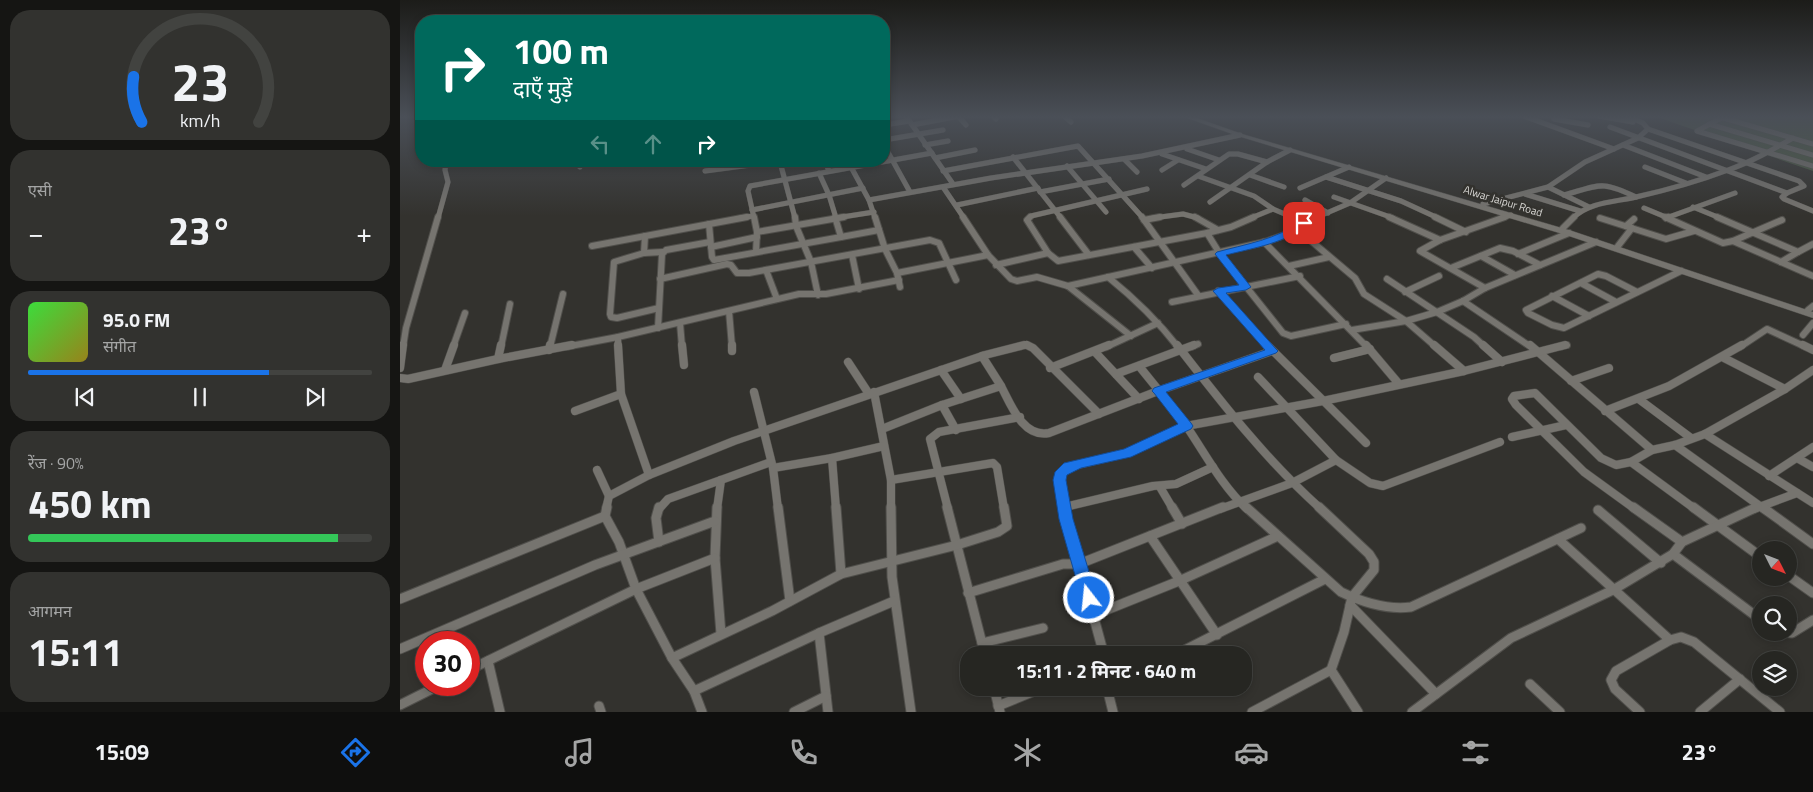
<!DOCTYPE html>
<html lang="hi">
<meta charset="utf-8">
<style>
:root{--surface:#262622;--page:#32322f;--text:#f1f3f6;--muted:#a4a5a5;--line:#424340;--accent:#1a73e8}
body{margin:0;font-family:"Titillium Web","Noto Sans Devanagari",sans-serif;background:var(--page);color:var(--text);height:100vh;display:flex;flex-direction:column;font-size:19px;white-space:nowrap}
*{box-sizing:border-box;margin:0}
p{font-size:16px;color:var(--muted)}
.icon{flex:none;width:28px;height:28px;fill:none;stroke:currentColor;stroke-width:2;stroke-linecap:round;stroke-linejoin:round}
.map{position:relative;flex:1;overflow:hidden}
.drawer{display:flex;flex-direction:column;gap:10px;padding:10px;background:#151513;width:400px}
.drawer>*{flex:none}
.hud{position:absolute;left:15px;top:15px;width:475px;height:152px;border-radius:20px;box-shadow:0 2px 8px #0003,0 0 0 1px var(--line);background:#00695c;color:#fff;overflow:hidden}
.needle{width:32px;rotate:132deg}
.controls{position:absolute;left:1352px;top:541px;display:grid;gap:10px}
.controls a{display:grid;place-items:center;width:45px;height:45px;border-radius:50%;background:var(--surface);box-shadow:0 2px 8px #0003,0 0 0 1px var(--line);font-size:25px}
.speed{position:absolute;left:15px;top:631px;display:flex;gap:10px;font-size:25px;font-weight:700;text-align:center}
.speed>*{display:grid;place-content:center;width:65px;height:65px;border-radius:50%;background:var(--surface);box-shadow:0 2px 8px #0003,0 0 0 1px var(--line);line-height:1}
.speed .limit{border:8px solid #d22;background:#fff;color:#111}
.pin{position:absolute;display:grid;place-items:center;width:42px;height:42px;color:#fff;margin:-21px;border-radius:10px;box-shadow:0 2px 8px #0006}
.me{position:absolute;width:55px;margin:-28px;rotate:344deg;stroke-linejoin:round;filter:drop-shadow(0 0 4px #0008)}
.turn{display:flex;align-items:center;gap:18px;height:105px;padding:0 15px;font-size:22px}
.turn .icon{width:65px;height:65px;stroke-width:2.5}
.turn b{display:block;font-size:35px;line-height:42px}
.lanes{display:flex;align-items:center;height:48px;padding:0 15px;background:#0003;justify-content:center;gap:25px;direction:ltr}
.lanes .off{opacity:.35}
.big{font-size:38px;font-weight:700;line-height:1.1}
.drawer .widget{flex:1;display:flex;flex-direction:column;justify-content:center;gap:8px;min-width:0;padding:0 18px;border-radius:20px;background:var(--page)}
.drawer .dial{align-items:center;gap:0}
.dial svg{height:130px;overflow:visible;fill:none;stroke:var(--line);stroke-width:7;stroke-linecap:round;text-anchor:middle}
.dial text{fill:var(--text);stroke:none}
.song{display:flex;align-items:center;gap:15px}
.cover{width:60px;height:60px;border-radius:8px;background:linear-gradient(135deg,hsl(120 70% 55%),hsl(50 70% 35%))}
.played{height:5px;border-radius:2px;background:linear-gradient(90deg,var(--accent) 70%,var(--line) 70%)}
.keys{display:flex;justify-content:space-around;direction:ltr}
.heat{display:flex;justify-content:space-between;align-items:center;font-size:28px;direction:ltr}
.charge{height:8px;border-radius:4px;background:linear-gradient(90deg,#34c759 90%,var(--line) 0)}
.trip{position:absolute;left:560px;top:646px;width:292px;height:50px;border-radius:20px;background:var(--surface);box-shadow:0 2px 8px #0003,0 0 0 1px var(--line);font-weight:700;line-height:50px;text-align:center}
.menu{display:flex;height:80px;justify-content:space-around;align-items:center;background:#0f0f0e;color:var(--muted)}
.menu .icon{width:35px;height:35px}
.menu .current{color:var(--accent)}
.menu b{font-size:22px;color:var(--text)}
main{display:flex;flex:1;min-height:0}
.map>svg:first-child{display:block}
</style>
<main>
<section class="drawer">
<div class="widget dial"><svg viewBox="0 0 100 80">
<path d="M14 69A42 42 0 1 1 86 69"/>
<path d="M14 69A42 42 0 0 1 9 41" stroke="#1a73e8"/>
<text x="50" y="56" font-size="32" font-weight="700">23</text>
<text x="50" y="72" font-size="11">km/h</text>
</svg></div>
<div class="widget"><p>एसी</p>
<div class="heat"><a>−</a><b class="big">23°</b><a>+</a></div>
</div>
<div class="widget">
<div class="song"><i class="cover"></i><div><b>95.0 FM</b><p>संगीत</p></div></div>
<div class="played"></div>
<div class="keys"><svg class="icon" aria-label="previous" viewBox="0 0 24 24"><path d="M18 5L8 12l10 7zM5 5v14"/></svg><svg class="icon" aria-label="pause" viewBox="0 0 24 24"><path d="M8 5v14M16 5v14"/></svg><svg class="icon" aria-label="next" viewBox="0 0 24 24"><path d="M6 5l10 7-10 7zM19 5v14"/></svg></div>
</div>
<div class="widget"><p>रेंज · 90%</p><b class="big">450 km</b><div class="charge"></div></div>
<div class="widget"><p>आगमन</p><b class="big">15:11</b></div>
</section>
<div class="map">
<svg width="1413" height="712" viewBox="0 0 1413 712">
<rect width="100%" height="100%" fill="#33322e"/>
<polygon fill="#4b5b43" points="1254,116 1413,116 1413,171"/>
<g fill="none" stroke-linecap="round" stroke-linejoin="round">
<defs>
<g id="minor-far3">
<polyline points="506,116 553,184"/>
<polyline points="558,116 566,125"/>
<polyline points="593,116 596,119"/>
<polyline points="664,116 671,122"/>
<polyline points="1124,116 1214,149"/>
<polyline points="1199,116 1233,122"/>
<polyline points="1320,117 1413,144"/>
<polyline points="1323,117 1297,131 1413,166"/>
<polyline points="1154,119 1188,125"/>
<polyline points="1309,124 1413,155"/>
<polyline points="484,125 509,121"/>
<polyline points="512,125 559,116"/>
<polyline points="1210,127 1387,193 1404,186 1399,181 1248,129 1243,123 1228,116"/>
<polyline points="484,140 543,130"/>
<polyline points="484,145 510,192"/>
<polyline points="525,145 548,141"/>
<polyline points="1223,145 1306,177"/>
<polyline points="787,149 819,160"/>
<polyline points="762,154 806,169"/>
<polyline points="613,157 661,218"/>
<polyline points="535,158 575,150"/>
<polyline points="724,159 737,172"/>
<polyline points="388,161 380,162 395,218"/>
<polyline points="425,161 429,171"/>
<polyline points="667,166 706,212"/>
<polyline points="180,167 181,161"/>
<polyline points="451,167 469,200 475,218"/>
<polyline points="1245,167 1286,183"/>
<polyline points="762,170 778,160"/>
<polyline points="305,171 380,161"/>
<polyline points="543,171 678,146 743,218"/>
<polyline points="419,173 429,195 436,218"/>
<polyline points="850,175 884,187"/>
<polyline points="798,176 854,196 873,209 894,218"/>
<polyline points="926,177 1001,201 1038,218"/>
<polyline points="784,185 829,154 838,154 867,162"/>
<polyline points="543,187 564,218"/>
<polyline points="1148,187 1189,207"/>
<polyline points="900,188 949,167"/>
<polyline points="640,192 709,179"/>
<polyline points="1387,193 1382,197 1384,199 1413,211"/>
<polyline points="1125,194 1180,211"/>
<path d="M1164,195C1200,185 1201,180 1236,197"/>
<polyline points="934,197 993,218"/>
<polyline points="469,200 591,178 742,156 840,135"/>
<polyline points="905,200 928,213"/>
<polyline points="810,202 867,162 890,150"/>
<polyline points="1083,204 1148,187 1185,162 1238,138 1248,129"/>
<polyline points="557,205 638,188"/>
<polyline points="1293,207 1320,218"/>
<polyline points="1244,208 1268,218"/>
<polyline points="352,210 463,188"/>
<polyline points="38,218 48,182 45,170 46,161"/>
<polyline points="340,218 353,216"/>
<polyline points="354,218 348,191 350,186 532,153"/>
<polyline points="436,218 474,212"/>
<polyline points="629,218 631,216 747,189"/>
<polyline points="753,218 783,214 798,218"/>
<polyline points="851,218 873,209"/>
<polyline points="915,218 950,203 986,178"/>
<polyline points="1101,218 1111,215"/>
<path d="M1173,218C1189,202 1215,202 1236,197C1267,190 1299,181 1328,170C1351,162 1372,150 1393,138"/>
<polyline points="1266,218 1335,193"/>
</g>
<g id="minor-far2">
<polyline points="354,217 357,232 356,252"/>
<polyline points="395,217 396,226 411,262 418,295"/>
<polyline points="475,217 485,249 497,273 500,287"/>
<polyline points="563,217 588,255 611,279 617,281 637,277 668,286 731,336"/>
<polyline points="630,217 627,220 648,253 658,261 807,233 831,227 854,217"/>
<polyline points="660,217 689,255"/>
<polyline points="742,217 798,295"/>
<polyline points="795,217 818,230"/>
<polyline points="891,217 904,223"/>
<polyline points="989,217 1040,240"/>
<polyline points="1035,217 1066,232"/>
<polyline points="1265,217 1323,243 1333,241 1382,220"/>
<polyline points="1317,217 1398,252 1413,244"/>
<polyline points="1200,218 1266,239 1294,231"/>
<polyline points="1266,218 1268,217"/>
<polyline points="744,220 760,217"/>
<polyline points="309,224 312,257 314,260 441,237 435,217"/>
<polyline points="1226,226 1234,219"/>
<polyline points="1163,228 1174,217"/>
<polyline points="897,229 955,278 964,294 1006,321 1036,347"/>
<polyline points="357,232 444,217"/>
<polyline points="807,233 820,254 883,333 891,336 946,324"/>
<polyline points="441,237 479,230"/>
<polyline points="1333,241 1413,276"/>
<polyline points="864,242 967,347"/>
<polyline points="192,246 347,217"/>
<polyline points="1218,246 1232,228"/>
<polyline points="311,247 357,237"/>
<polyline points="734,247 752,268"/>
<polyline points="244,253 245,236"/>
<polyline points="1118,254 1169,233"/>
<polyline points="452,255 459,289"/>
<polyline points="1081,256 1115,275"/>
<polyline points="1381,262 1398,252"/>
<polyline points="596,265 648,253"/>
<polyline points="889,266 929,257"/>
<polyline points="1051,268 1100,248 1113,251 1140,265"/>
<polyline points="366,270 377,299"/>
<polyline points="497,273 588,255"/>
<path d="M708,277C734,298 757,320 778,347"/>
<polyline points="260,279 327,264 331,265 337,273 349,273 530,240 539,243 556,280"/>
<polyline points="987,279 1074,337 1085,347"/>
<polyline points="1181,283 1216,302"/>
<polyline points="668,286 865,242 890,233 917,217"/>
<polyline points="1085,288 1020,251 1040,240 1105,217"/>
<polyline points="818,291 868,347"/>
<polyline points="1005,292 1039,276"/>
<polyline points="1237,292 1206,276 1198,274 1126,310 1128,313 1152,325 1164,328 1281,271"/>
<polyline points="1152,296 1189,316"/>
<polyline points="1063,301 1131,347"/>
<polyline points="772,302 900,276"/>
<polyline points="259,308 217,318 211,317 210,314 214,262 244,253 263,252"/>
<polyline points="1408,310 1413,306"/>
<polyline points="329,311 332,347"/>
<polyline points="280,323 282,347"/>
<polyline points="258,328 262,254 266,250 310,242"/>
<polyline points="952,330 1006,321 1037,312 1063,301 1085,288 1196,242"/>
<polyline points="1403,335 1413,323"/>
<polyline points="218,337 218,347"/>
<polyline points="3,347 6,328 38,217"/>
<polyline points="53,347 65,313"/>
<polyline points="101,347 110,304"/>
<polyline points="150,347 163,294"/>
<polyline points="165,347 218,337 399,294 426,294 499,280"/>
<polyline points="619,347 626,345 630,347"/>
<polyline points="706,347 758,323"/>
<polyline points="791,347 798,344"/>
<polyline points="1160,347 1167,345"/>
<polyline points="1340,347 1367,329 1406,347"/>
</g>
<g id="minor-far1">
<polyline points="218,345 221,394 249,475"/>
<polyline points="282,345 284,365"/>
<polyline points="332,345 332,351"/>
<polyline points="627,345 633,348 699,414"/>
<path d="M777,345C822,403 866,460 921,509"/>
<polyline points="867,345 966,443"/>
<polyline points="966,345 999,384"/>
<polyline points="1034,345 1064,371"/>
<polyline points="1083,345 1102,362"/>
<polyline points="1130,345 1252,450"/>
<polyline points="1403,345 1413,350"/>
<polyline points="149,350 150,345"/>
<polyline points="695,352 739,399"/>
<polyline points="582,356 601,386"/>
<polyline points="934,358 970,349"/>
<polyline points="1324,358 1385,389"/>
<polyline points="98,359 101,345"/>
<polyline points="448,362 469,394"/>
<path d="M739,366C755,386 772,406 787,427C806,455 822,486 847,509"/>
<polyline points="0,368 3,345"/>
<polyline points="650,368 709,345"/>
<polyline points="45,370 54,345"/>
<polyline points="541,370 561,399"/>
<polyline points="716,374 794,345"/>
<polyline points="0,378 8,379 98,359 172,345"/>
<polyline points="1171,381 1209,368"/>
<polyline points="354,392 373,468 378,509"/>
<polyline points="474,392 491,480 491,509"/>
<polyline points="1240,400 1291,438"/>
<polyline points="542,405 556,430"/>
<polyline points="175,411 221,394"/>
<polyline points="1205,411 1269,386 1342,345"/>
<path d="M482,429L542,405L601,386C611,405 623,438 649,433L758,391L872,351"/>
<polyline points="1305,434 1413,503"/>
<polyline points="1112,437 1166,425"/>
<polyline points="1275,445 1364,509"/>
<polyline points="432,458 436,509"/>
<polyline points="1397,458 1413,467"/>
<polyline points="936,460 970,483 983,486 1100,442"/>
<polyline points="1231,462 1295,509"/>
<polyline points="373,468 432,458 484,446"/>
<polyline points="197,470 209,496"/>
<polyline points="1369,476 1413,447"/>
<polyline points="491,480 593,463 597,467 604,509"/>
<polyline points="760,487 773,509"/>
<polyline points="665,507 753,486 776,484 813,467"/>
<polyline points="206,509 209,496 249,475 334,441 585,355 624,345"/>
<polyline points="259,509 268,499 371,462"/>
<polyline points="317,509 321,480"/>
<polyline points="548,509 530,439 539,432 620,417"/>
<polyline points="664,509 660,480 661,472 668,467 727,453 786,426 923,401 1064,371 1165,345"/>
<polyline points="820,509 892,483 936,460 858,377"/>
<polyline points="1235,509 1184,472 1116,405 1112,399 1114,396 1135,393 1201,458 1216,465 1231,462 1252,450 1275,445 1305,434 1385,389 1413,370"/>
<polyline points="1354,509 1397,493"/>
</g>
<g id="minor">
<polyline points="207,507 205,516 219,542 236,589 272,658 294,691 302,712"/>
<polyline points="317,507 315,558 321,634"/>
<polyline points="378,507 390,601"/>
<polyline points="436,507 441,574"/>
<polyline points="491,507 492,577 511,712"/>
<polyline points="547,507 585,655"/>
<polyline points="664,507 704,655"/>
<polyline points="772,507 782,524"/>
<path d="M846,507L941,592C962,602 988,610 1011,607L1181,528"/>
<polyline points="919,507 969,554 974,562 974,570 952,597 944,632 931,670 958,712"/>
<polyline points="1233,507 1282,542"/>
<polyline points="1293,507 1361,557"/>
<polyline points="1362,507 1413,544"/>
<polyline points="1198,510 1261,563"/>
<polyline points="750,536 817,635"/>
<polyline points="1158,539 1270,640 1281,637 1294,642 1380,712"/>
<polyline points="259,542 256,518 259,507"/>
<polyline points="1273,554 1361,620"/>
<polyline points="1389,576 1413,593"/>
<polyline points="568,593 663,564 679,564 823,507"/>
<polyline points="0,599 205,516"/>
<polyline points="950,605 1036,694"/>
<polyline points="694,615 779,581 878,536"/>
<polyline points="1379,632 1392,633 1413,620"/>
<polyline points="419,633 428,712"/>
<polyline points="582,643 643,628"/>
<polyline points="0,649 195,565 315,521"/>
<polyline points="775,655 925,579"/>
<polyline points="272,658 372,611 441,574 557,545 598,532 607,526 604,507"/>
<polyline points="88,661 100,712"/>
<polyline points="69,670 236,589 315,558"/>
<polyline points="1130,684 1160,712"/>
<polyline points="594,688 600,712"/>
<polyline points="707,688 713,712"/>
<polyline points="294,691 419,633 494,601"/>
<polyline points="0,705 40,685"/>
<polyline points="199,706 201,712"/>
<polyline points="598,706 642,688"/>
<polyline points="394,712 426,696"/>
<polyline points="852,712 931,670"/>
<polyline points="1012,712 1111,638 1213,590 1273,554 1282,542 1357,507"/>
<polyline points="1240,712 1215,689 1211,680 1216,671 1270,640"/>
<polyline points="1300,712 1340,679"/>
</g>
<polygon id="secondary" points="782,116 791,116 842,134 1172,231 1413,312 1413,318 1166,235 838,136"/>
</defs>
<use href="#minor-far3" stroke="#504f4b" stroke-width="5.5"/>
<use href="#minor-far2" stroke="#504f4b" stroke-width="8"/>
<use href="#minor-far1" stroke="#504f4b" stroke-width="9"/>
<use href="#minor" stroke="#504f4b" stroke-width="11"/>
<use href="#secondary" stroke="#504f4b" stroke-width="1"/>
<use href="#minor-far3" stroke="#76746f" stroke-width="5"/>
<use href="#minor-far2" stroke="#76746f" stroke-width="6"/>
<use href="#minor-far1" stroke="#76746f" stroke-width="8"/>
<use href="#minor" stroke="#76746f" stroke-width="9"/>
<use href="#secondary" fill="#76746f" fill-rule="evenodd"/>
</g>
<linearGradient id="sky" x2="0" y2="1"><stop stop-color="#1c1c19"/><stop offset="0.54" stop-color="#4a4f57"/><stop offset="1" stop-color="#4a4f57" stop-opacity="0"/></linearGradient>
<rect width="1413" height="216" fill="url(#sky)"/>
<path fill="#1a73e8" stroke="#114b97" d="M900,221H907L908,223C892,242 849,249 826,255L851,287L846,290L826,293L876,349L878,351L876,353L766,392L791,423L793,426L791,429L731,457L681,468L667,475L666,480L673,519L697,598L694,603L689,605L683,603L659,519L653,480L655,472L664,463L724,449L778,424L754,393L752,391L754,388L865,350L813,291L818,288L839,285L815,254L817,252C842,245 880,239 900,221Z"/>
<g text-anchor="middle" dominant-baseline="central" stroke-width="5" stroke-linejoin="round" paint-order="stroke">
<g font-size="11" fill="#d7d6d3" stroke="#33322e">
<text transform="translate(1103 201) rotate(17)">Alwar Jaipur Road</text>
</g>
</g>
</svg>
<div class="controls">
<a><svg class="needle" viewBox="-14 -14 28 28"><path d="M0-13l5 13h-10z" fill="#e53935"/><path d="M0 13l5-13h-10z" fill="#a4a5a5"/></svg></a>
<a><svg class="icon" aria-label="search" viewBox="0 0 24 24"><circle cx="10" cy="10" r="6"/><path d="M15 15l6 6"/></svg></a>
<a><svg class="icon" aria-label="layers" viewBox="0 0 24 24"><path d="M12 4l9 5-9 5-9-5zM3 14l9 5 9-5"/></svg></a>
</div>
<div class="speed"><div class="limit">30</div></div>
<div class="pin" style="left:904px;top:223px;background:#d93025"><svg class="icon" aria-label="arrive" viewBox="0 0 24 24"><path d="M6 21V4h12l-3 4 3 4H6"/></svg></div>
<svg class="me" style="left:689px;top:598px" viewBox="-20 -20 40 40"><circle r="17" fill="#1a73e8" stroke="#fff" stroke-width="3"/><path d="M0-11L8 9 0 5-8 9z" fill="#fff"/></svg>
<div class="trip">15:11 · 2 मिनट · 640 m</div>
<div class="hud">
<div class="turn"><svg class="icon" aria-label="right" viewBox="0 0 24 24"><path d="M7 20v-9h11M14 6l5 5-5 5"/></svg><div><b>100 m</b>दाएँ मुड़ें</div></div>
<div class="lanes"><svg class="icon off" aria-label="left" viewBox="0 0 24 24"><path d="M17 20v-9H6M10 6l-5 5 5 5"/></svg><svg class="icon off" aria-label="ahead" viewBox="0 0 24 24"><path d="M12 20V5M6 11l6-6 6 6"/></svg><svg class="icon" aria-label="right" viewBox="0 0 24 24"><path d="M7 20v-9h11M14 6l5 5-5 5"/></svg></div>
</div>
</div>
</main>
<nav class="menu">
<b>15:09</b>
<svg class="icon current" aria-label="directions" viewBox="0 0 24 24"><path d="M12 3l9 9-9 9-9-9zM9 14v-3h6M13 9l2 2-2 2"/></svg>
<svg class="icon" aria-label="music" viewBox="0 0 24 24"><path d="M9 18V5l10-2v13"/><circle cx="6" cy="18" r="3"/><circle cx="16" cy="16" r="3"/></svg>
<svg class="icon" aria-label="phone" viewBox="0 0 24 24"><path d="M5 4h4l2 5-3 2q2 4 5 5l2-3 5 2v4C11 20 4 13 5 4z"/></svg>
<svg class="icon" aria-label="climate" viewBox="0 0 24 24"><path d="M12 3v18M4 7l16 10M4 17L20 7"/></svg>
<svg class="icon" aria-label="car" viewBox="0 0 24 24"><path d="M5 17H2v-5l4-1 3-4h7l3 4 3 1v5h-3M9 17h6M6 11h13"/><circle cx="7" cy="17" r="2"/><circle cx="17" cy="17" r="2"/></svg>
<svg class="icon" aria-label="filters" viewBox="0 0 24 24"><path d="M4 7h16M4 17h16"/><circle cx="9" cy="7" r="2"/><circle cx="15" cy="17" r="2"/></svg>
<b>23°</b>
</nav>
